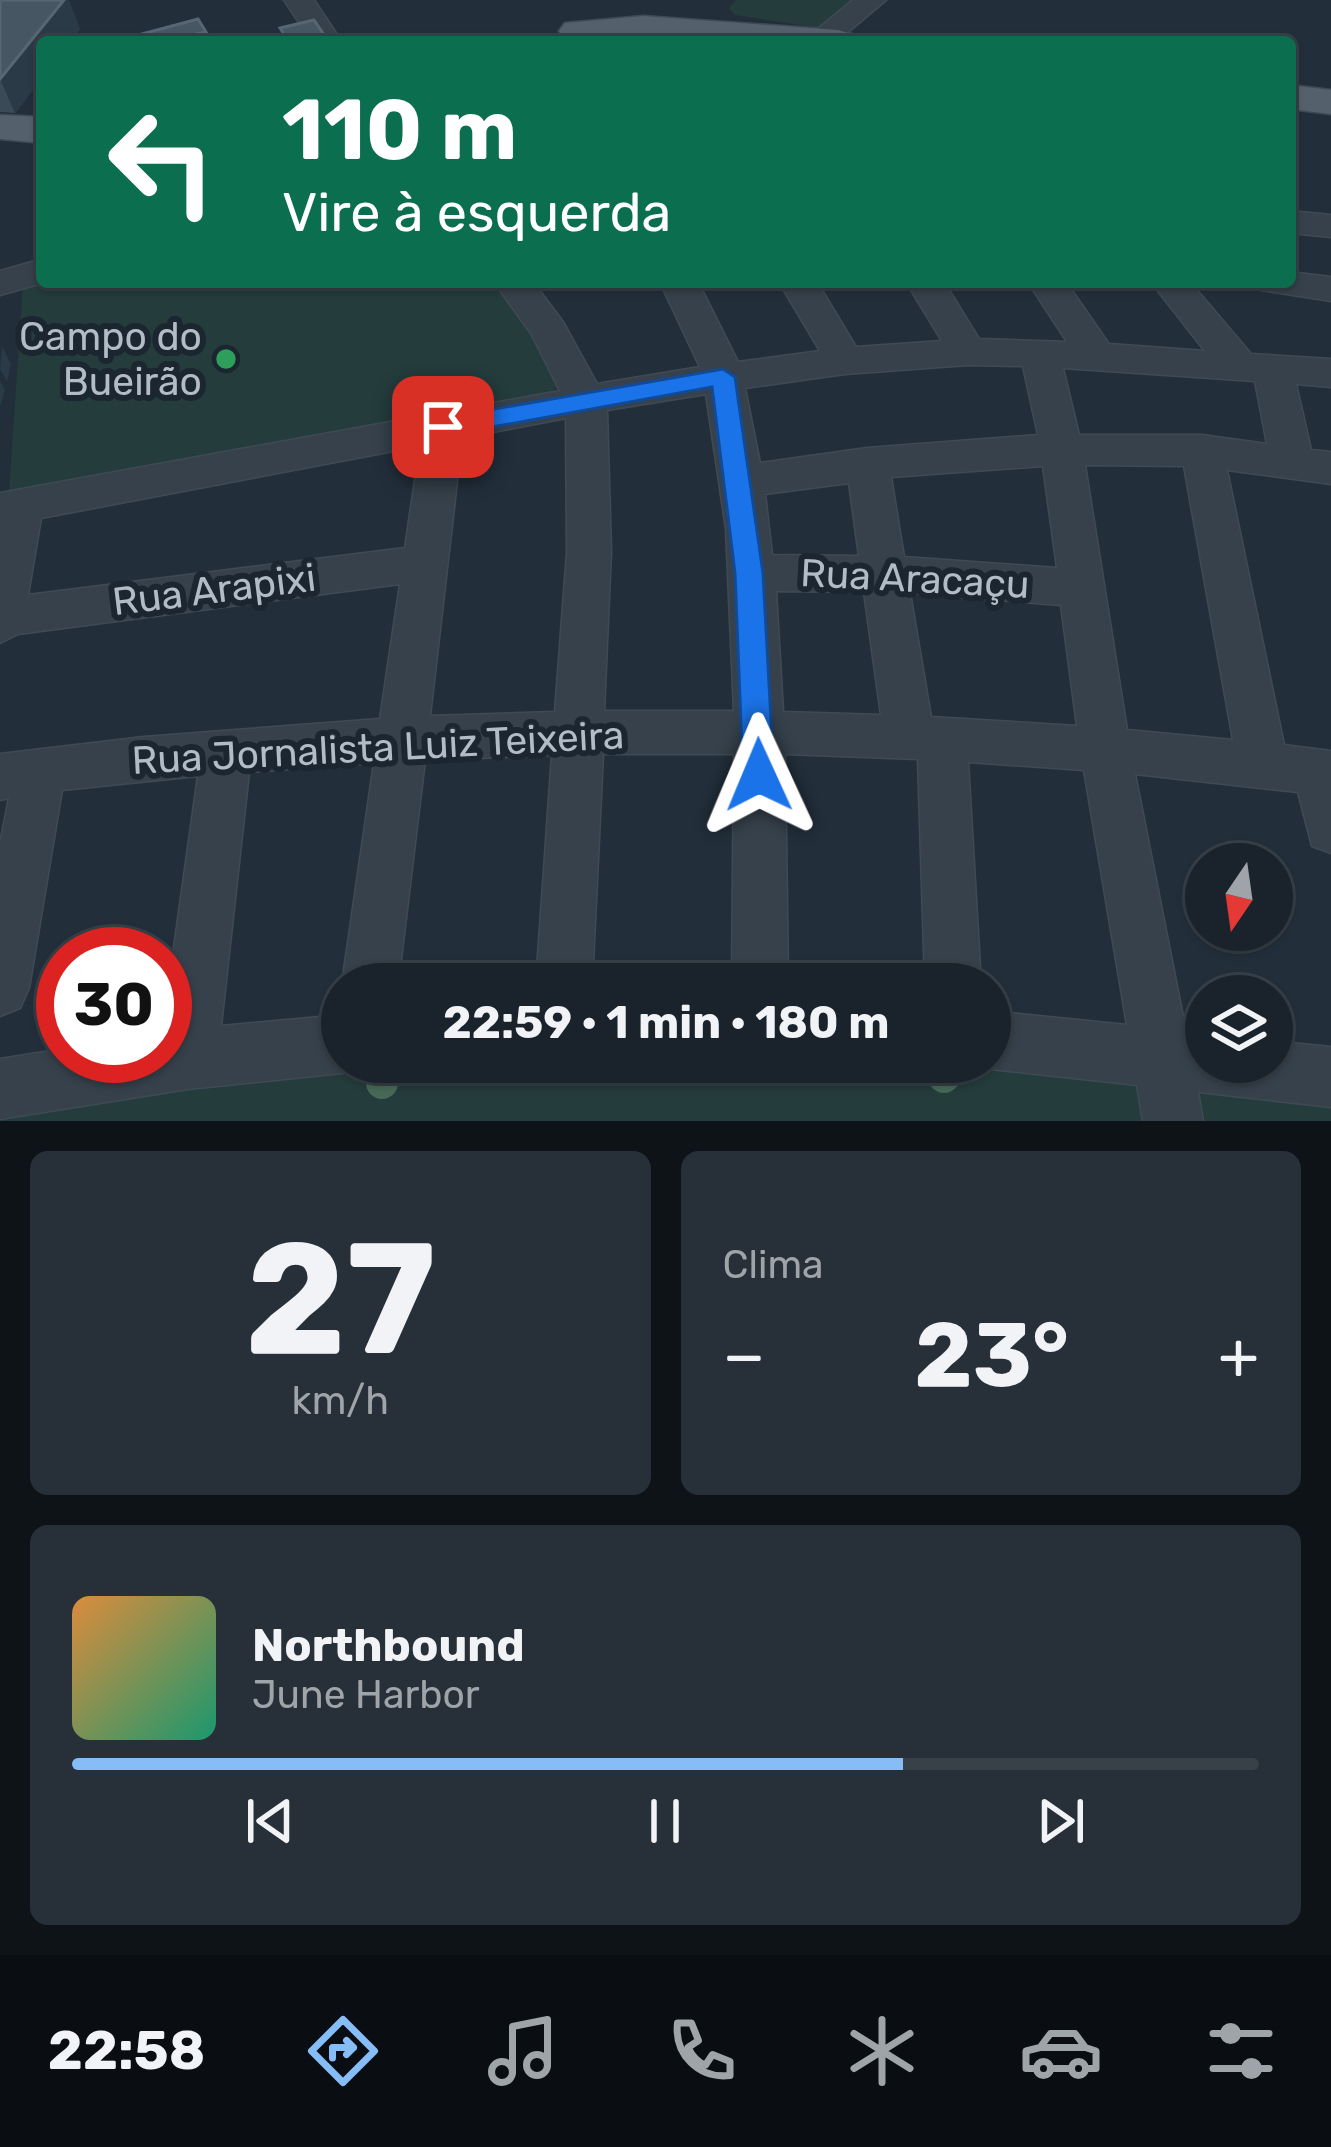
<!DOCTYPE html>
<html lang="pt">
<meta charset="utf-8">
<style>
:root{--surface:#1a232c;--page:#272f38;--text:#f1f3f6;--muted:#9fa4a9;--line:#384048;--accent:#86bdf7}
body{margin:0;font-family:Rubik,sans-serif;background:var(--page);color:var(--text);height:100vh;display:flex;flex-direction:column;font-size:45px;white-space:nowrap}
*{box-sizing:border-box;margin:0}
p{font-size:39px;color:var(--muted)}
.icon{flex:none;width:66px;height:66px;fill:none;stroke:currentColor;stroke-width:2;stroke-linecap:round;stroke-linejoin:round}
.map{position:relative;height:1121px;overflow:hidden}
.details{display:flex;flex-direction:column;gap:30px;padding:30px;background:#0e1318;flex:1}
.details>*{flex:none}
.banner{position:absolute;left:36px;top:36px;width:1260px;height:252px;border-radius:12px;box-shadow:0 3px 9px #0004,0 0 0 3px var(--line);background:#0b6e4f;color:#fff;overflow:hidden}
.needle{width:78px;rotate:193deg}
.controls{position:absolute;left:1185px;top:843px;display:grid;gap:24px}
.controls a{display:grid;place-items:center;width:108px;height:108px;border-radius:50%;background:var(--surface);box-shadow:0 3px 9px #0004,0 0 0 3px var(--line);font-size:60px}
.speed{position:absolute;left:36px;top:927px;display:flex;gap:24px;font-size:60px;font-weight:700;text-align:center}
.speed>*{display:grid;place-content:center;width:156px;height:156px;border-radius:50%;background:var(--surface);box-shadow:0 3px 9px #0004,0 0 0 3px var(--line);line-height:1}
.speed .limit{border:18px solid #d22;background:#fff;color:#111}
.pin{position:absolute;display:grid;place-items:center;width:102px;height:102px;color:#fff;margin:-51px;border-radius:24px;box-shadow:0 6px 18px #0006}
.me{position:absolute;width:132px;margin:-66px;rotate:359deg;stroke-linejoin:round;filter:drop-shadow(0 0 9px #0008)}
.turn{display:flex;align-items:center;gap:42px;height:252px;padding:0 48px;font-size:54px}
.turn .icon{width:156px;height:156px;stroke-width:2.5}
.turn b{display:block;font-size:84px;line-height:102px}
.big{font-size:90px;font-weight:700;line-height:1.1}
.details .tile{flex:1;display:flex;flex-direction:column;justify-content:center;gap:18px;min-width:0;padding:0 42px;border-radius:18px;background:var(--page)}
.details .dial{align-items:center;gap:0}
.dial b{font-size:156px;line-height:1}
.song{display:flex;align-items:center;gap:36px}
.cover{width:144px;height:144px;border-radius:18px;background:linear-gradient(135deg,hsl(30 70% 55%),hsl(160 70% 35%))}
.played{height:12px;border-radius:6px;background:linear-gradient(90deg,var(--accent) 70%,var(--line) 70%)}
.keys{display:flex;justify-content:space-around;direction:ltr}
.heat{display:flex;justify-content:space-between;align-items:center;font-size:66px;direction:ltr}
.details .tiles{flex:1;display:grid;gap:30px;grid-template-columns:1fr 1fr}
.tile:last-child{grid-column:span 2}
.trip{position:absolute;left:321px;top:963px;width:690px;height:120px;border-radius:60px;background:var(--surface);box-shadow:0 3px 9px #0004,0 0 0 3px var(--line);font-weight:700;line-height:120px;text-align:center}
.tab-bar{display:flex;height:192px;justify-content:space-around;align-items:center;background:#0a0e12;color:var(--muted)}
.tab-bar .icon{width:84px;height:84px}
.tab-bar .current{color:var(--accent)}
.tab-bar b{font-size:54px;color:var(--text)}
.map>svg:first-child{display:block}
</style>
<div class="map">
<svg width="1331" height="1121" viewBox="0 0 1331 1121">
<rect width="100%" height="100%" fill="#222f3b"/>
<g fill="#243c3c">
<polygon points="736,0 856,0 827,28 819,28 735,15 729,8"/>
<polygon points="42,282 502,282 531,321 560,386 547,394 9,492 23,285"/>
<polygon points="342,1062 990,1062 1331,1081 1331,1121 0,1121 0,1099"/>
</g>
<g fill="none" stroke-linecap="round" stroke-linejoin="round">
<defs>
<g id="minor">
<polygon points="284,0 314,0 342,42 312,42"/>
<polygon points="853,0 886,0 836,42 802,42"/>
<polygon points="1290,211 1331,215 1331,237 1290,233"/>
<polygon points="42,259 42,282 46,282 0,295 0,271"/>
<polygon points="1290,272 1331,277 1331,301 1261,290 1255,282 1290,282"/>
<path d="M494,282H533L563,322L597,384L700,367L660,282H698L738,362L820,351L779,282H817L856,347L942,341L906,282H944L979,339L1067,342L1028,282H1066L1109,344L1205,351L1151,282H1190L1251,354L1331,359V387L1296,384L1311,450L1331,452V484L1227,470L1284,745L1331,751V853L1312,846L1298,792L1135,774L1186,1032L1206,1034V1062H1272V1041L1331,1047V1107L1198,1092L1203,1121H1143L1137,1085L990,1069L973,1062H990V1011L1127,1025L1084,770L968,762L981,984H925L918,759L785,754L788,984H732L734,754H603L592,984H536L552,755L425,760L398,984H342L374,763L249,772L221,1026L342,1015V1062L363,1065L342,1073L188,1089L0,1119V1059L63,1049V1056H165V1012L198,776L62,790L29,988L20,1008L0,1016V844L9,798L0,800V754L144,737L380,719L400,584L18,634L0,643V493L560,391L532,335ZM968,365L1023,366L1038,435L867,448L760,463L745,388L845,374ZM1063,368L1255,381L1267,444L1202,435H1079ZM706,394L726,529L734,711H604L611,552L607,410ZM566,418L567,552L555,712L430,716L462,438ZM420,446L405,548L28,595L41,518ZM1085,465L1184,466L1233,740L1127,730ZM1043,466L1057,568L904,557L891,477ZM849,483L859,556L772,555L765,494ZM776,591L864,592L881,715L783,712ZM910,593L1061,605L1077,726L931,717Z"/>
</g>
<g id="major">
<polygon points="643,16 838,30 852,34 857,42 576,42 565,39 559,31 565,23"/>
<polygon points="1290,85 1331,90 1331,114 1290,109"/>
<polygon points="0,115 42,117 42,143 0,139"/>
</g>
</defs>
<use href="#minor" stroke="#3f4a54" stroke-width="3"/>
<use href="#major" stroke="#3f4a54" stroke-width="3"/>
<use href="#minor" fill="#36414b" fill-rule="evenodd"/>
<use href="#major" fill="#54606b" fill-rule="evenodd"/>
</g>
<g fill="#486958">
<circle cx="944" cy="1077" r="16"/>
<circle cx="382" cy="1083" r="16"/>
</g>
<polygon fill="#3a4a57" points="0,0 80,29 70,42 42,42 42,78 15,113 0,112"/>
<g fill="#2b3a47">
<polygon points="64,0 69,0 80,29 70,42 42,42 42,78 15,113 0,79"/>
<polygon points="206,32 209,42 188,42 186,36"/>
<polygon points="2,346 11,364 7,382 0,369"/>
<polygon points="0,381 5,390 0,407"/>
</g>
<g fill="#475663" stroke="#576673" stroke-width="3">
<polygon points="0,0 64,0 0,79"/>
<polygon points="198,19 206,32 186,36 190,42 112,42"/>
<polygon points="314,20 329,42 289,42 280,28"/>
</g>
<polygon fill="#1a73e8" stroke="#114b97" stroke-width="3" points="723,369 735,377 763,573 774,775 770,785 759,789 748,785 743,775 735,573 712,387 443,436 431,427 443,418"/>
<circle fill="#2e9e5b" stroke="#1b2630" stroke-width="4.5" cx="226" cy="359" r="12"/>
<g text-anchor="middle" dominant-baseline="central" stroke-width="12" stroke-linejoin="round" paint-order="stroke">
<g font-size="39" fill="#b1bcc7" stroke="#1b2630" text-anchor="end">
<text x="202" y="337">Campo do<tspan x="202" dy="45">Bueirão</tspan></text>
</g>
<g font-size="39" fill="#b1bcc7" stroke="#1b2630">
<text transform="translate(915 579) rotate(3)">Rua Aracaçu</text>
<text transform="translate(214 590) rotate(-7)">Rua Arapixi</text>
<text transform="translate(378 748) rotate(-3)">Rua Jornalista Luiz Teixeira</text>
</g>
</g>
</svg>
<div class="controls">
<a><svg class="needle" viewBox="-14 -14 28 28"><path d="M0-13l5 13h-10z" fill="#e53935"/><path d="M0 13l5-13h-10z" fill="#9fa4a9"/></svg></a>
<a><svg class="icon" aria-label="layers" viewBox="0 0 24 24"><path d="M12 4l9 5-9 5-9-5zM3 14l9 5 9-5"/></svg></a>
</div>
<div class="speed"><div class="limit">30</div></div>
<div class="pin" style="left:443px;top:427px;background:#d93025"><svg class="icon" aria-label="arrive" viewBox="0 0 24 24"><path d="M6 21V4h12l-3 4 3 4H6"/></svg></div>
<svg class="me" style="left:759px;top:775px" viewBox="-20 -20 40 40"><path d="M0-17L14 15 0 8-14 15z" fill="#1a73e8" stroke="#fff" stroke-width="4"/></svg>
<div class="trip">22:59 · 1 min · 180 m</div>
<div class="banner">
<div class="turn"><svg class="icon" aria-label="left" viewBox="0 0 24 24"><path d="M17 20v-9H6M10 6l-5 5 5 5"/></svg><div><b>110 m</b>Vire à esquerda</div></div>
</div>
</div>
<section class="details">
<div class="tiles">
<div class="tile dial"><b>27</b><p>km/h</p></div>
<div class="tile"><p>Clima</p>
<div class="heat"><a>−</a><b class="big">23°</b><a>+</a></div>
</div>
<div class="tile">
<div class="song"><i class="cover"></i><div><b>Northbound</b><p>June Harbor</p></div></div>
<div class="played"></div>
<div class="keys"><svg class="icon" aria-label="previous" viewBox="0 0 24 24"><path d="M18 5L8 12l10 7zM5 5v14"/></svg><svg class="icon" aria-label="pause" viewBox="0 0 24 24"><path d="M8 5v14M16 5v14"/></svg><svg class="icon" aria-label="next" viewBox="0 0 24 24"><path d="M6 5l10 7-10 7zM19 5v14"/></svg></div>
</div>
</div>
</section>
<nav class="tab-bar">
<b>22:58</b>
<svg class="icon current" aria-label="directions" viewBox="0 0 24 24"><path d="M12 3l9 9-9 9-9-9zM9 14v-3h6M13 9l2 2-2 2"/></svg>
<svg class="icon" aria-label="music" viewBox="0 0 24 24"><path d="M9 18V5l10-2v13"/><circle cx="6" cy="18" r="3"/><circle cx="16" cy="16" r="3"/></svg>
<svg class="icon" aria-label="phone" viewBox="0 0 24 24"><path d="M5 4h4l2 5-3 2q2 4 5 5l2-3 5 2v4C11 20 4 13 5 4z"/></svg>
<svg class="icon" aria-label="climate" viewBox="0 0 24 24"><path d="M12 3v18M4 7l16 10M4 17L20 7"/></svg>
<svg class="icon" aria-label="car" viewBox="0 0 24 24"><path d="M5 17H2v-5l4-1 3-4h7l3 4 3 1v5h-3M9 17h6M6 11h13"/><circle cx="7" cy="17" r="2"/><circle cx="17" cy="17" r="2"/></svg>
<svg class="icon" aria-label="filters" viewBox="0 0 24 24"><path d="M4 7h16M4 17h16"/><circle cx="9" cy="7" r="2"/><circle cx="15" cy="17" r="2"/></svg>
</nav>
